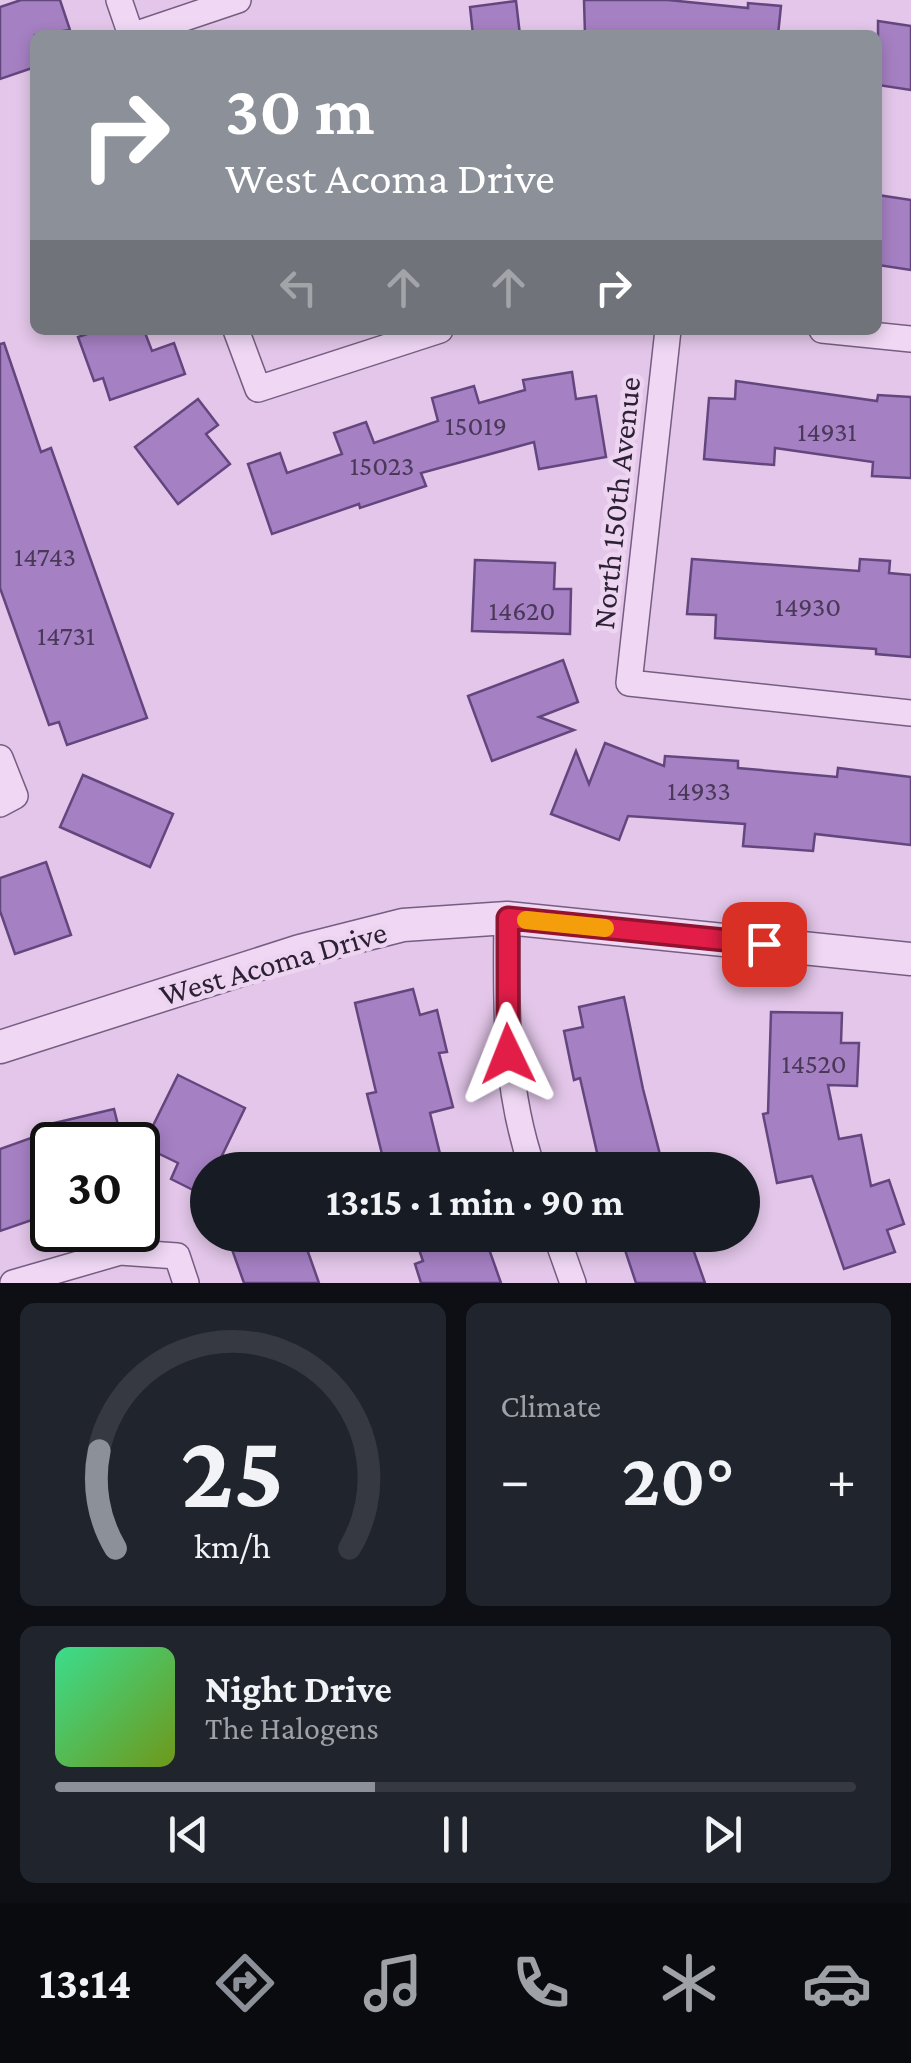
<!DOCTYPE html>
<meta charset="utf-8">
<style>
:root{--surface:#171b24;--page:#20242c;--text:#f1f3f6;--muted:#9ea1a6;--line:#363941;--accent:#8c9099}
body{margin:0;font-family:"Crimson Pro",serif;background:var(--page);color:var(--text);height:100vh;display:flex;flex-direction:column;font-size:38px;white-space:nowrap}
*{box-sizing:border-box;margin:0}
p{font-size:32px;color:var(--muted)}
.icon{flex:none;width:55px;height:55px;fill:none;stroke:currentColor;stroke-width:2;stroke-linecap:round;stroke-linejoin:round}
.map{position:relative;height:1283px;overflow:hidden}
.panel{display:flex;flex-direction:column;gap:20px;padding:20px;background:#0d0f14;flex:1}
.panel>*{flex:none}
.banner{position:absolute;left:30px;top:30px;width:852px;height:305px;border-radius:15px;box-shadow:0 5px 15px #0003;background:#8c9099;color:#fff;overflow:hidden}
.speed{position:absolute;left:30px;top:1122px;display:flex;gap:20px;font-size:50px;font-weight:700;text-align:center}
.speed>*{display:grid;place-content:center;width:130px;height:130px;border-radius:50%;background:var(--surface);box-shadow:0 5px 15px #0003;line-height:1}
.speed .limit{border:5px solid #111;border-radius:15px;background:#fff;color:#111}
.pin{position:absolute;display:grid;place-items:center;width:85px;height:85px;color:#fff;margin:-42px;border-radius:20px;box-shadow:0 5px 15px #0006}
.me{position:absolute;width:110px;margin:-55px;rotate:358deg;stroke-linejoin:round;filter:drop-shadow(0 0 8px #0008)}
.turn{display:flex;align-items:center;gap:35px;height:210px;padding:0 30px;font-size:45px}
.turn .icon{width:130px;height:130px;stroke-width:2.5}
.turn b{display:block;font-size:70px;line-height:85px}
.lanes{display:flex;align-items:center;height:95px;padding:0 30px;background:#0003;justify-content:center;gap:50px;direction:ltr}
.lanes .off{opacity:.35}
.big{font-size:75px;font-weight:700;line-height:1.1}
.panel .card{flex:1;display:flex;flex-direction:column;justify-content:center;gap:15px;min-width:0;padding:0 35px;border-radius:15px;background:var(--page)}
.panel .dial{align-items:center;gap:0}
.dial svg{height:260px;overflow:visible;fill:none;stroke:var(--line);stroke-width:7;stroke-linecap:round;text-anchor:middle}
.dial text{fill:var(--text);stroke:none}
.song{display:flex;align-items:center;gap:30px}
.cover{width:120px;height:120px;border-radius:15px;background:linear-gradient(135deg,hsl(150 70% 55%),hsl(80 70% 35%))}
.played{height:10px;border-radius:5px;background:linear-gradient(90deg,var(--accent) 40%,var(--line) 40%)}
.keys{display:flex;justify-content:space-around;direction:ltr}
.heat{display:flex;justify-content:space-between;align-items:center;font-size:55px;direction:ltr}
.panel .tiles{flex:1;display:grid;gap:20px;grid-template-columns:1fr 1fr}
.card:last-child{grid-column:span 2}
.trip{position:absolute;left:190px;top:1152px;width:570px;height:100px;border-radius:50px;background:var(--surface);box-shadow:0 5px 15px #0003;font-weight:700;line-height:100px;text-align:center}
.dock{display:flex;height:160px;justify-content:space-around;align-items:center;background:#090b0e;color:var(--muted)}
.dock .icon{width:70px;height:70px}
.dock .selected{color:var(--accent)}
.dock b{font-size:45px;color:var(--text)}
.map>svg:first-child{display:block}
</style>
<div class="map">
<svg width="911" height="1283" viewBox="0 0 911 1283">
<rect width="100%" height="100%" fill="#e3c6e9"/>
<g fill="#a580c3" stroke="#64467f" stroke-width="2.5">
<polygon points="21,0 60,0 70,30 35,35 35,67 0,79 0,7"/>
<polygon points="584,0 668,0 748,8 748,3 781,6 778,35 585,35"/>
<polygon points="516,1 520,35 473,35 470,7"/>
<polygon points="878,21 911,26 911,90 878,85"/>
<polygon points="878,195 911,200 911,270 878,265"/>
<polygon points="99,330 144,330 152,351 174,343 185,374 110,400 103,378 94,381 78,337"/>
<polygon points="4,343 41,452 51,448 147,718 67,745 59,722 49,725 0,588 0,344"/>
<polygon points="572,372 576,399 596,396 606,457 539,469 534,442 421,473 426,486 360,508 359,504 272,534 248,464 280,453 287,473 342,454 334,433 366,422 374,443 438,421 432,398 474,386 479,403 525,390 523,380"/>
<polygon points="736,381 877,401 878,395 911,397 911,478 872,476 873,462 775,448 774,465 704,459 709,398 735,399"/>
<polygon points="198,399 218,425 206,434 230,464 178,504 135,447"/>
<polygon points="692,559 859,571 860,559 890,561 889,573 911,575 911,657 876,654 876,649 715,638 716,615 687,614"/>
<polygon points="475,560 555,563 554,589 571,589 570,634 472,631"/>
<polygon points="563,660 578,702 539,717 574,730 492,761 468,696"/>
<polygon points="605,743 664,766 665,756 738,761 738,768 837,777 838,768 911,777 911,845 815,834 813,851 743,846 745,824 628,816 619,840 551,814 576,751 589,784"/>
<polygon points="83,775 173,814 150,867 60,827"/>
<polygon points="46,862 71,935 15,954 0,911 0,878"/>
<polygon points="413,989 420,1015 437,1010 447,1052 439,1053 453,1107 430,1113 444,1170 386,1170 367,1094 376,1092 355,1003"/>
<polygon points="624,997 643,1089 664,1170 601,1170 580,1078 574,1080 564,1031 583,1027 579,1007"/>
<polygon points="771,1012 842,1013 841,1043 859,1043 857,1086 828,1085 839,1139 861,1135 871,1186 889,1180 904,1224 887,1230 895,1252 844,1269 812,1176 777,1183 763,1114 768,1113"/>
<polygon points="178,1075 245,1108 215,1170 208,1170 203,1195 171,1179 178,1163 143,1146"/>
<polygon points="114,1109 123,1145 52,1145 52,1213 0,1231 0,1149 48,1132 46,1125"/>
<polygon points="248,1235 302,1235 319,1283 244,1283 229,1241"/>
<polygon points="414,1235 484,1235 501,1283 421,1283 415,1264 423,1261"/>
<polygon points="620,1235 688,1235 705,1283 636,1283"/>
</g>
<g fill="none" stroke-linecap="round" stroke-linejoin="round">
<defs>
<g id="minor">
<polyline points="119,0 131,35"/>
<polyline points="134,35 238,0"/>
<polyline points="236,330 258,389 440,330"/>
<polyline points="668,330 629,683 911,713"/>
<polyline points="822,330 911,339"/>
<polyline points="0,758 15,796 0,804"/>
<path d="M507,918C506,1005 504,1087 533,1170"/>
<polyline points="556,1235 573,1283"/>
<polyline points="13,1283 120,1252 177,1256 186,1283"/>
</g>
<polyline id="tertiary" points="0,1047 300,951 403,925 507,918 911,959"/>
</defs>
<use href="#minor" stroke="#765e82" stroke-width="28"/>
<use href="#tertiary" stroke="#765e82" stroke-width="35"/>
<use href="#minor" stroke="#f0d8f5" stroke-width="25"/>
<use href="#tertiary" stroke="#f0d8f5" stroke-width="32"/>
</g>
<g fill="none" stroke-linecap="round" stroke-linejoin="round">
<defs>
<polyline id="route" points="508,1054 508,918 764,944"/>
</defs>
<use href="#route" stroke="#92132f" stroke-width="25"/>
<use href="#route" stroke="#e11d48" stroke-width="18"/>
<polyline stroke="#f59e0b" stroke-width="18" points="526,920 605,928"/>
</g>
<g text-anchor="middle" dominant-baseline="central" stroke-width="9" stroke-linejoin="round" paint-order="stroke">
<g font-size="28" fill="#4a3858">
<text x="476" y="425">15019</text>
<text x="827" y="431">14931</text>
<text x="382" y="465">15023</text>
<text x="45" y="556">14743</text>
<text x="808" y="606">14930</text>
<text x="522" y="610">14620</text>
<text x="66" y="635">14731</text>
<text x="699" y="790">14933</text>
<text x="814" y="1063">14520</text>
</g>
<g font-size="32" fill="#2c2034" stroke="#edd4f1">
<text transform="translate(616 503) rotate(-84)">North 150th Avenue</text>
<text transform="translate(273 963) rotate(-16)">West Acoma Drive</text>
</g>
</g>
</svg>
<div class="speed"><div class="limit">30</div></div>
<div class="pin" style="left:764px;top:944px;background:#d93025"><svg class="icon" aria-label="arrive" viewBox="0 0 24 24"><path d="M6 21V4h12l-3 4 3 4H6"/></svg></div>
<svg class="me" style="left:508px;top:1054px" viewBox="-20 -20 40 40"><path d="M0-17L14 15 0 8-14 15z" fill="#e11d48" stroke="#fff" stroke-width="4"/></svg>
<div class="trip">13:15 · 1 min · 90 m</div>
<div class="banner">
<div class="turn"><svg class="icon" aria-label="right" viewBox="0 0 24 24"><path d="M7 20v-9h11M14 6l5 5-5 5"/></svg><div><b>30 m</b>West Acoma Drive</div></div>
<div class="lanes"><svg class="icon off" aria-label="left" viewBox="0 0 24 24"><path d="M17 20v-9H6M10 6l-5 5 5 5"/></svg><svg class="icon off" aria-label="ahead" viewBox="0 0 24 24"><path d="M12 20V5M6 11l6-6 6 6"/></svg><svg class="icon off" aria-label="ahead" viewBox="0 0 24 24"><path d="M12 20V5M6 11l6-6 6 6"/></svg><svg class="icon" aria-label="right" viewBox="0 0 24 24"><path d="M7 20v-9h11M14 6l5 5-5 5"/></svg></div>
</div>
</div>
<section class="panel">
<div class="tiles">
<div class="card dial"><svg viewBox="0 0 100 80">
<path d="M14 69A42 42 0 1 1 86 69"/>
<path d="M14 69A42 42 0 0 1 9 39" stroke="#8c9099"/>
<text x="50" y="56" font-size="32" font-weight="700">25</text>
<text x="50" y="72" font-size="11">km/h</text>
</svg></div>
<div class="card"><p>Climate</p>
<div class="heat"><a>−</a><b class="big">20°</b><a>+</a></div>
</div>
<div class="card">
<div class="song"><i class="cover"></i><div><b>Night Drive</b><p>The Halogens</p></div></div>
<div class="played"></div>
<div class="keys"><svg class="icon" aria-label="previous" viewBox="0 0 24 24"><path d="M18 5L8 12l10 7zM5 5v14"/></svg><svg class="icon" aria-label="pause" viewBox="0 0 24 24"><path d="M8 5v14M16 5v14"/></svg><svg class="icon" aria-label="next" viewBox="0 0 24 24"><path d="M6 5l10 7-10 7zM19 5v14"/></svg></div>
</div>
</div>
</section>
<nav class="dock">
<b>13:14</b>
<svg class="icon selected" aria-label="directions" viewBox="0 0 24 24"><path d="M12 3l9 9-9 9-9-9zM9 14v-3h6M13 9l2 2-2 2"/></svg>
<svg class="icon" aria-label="music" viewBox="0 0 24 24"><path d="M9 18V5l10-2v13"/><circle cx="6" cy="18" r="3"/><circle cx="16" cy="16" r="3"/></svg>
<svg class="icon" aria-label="phone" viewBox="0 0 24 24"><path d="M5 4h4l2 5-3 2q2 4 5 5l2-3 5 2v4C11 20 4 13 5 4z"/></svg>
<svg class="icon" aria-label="climate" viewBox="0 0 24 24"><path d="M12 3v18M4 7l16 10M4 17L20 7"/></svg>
<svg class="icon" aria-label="car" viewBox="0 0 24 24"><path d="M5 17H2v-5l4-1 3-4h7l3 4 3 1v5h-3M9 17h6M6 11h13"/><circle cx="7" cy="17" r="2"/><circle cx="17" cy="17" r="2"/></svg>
</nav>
